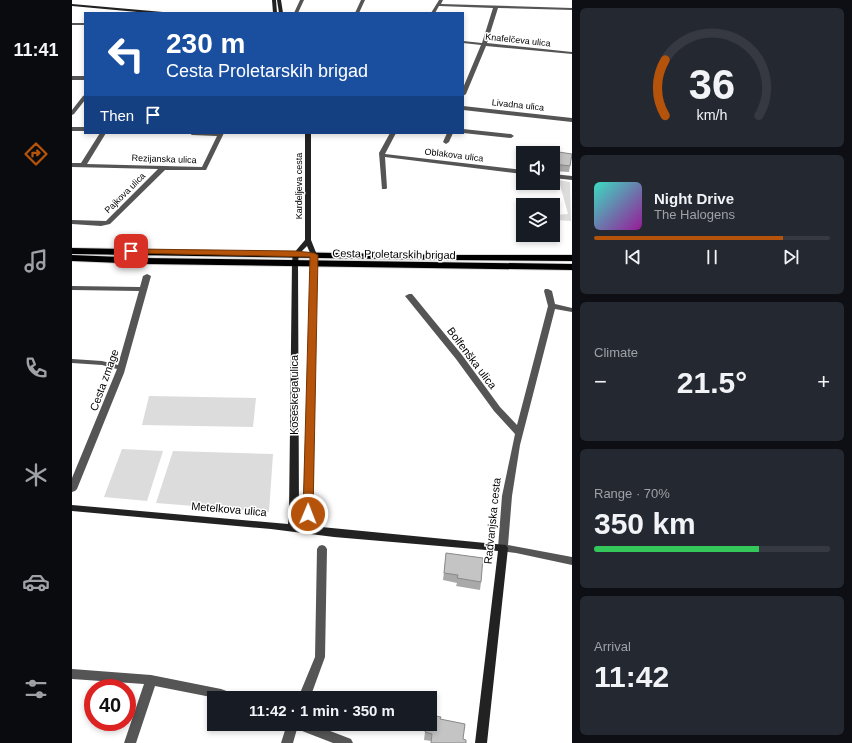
<!DOCTYPE html>
<meta charset="utf-8">
<style>
:root{--surface:#171b24;--page:#242831;--text:#f1f3f6;--muted:#9ea1a6;--line:#363941;--accent:#b45309}
body{margin:0;font-family:Helvetica,sans-serif;background:var(--page);color:var(--text);height:100vh;display:flex;flex-direction:column;font-size:15px;white-space:nowrap}
*{box-sizing:border-box;margin:0}
p{font-size:13px;color:var(--muted)}
.icon{flex:none;width:22px;height:22px;fill:none;stroke:currentColor;stroke-width:2;stroke-linecap:round;stroke-linejoin:round}
.map{position:relative;flex:1;overflow:hidden}
.details{display:flex;flex-direction:column;gap:8px;padding:8px;background:#0d0f14;width:280px}
.details>*{flex:none}
.banner{position:absolute;left:12px;top:12px;width:380px;height:122px;border-radius:0px;box-shadow:0 2px 6px #0003;background:#1a4fa0;color:#fff;overflow:hidden}
.fabs{position:absolute;left:444px;top:146px;display:grid;gap:8px}
.fabs a{display:grid;place-items:center;width:44px;height:44px;border-radius:0px;background:var(--surface);box-shadow:0 2px 6px #0003;font-size:20px}
.speed{position:absolute;left:12px;top:679px;display:flex;gap:8px;font-size:20px;font-weight:700;text-align:center}
.speed>*{display:grid;place-content:center;width:52px;height:52px;border-radius:50%;background:var(--surface);box-shadow:0 2px 6px #0003;line-height:1}
.speed .limit{border:6px solid #d22;background:#fff;color:#111}
.pin{position:absolute;display:grid;place-items:center;width:34px;height:34px;color:#fff;margin:-17px;border-radius:8px;box-shadow:0 2px 6px #0006}
.me{position:absolute;width:44px;margin:-22px;rotate:1deg;stroke-linejoin:round;filter:drop-shadow(0 0 3px #0008)}
.turn{display:flex;align-items:center;gap:14px;height:84px;padding:0 16px;font-size:18px}
.turn .icon{width:52px;height:52px;stroke-width:2.5}
.turn b{display:block;font-size:28px;line-height:34px}
.then{display:flex;align-items:center;height:38px;padding:0 16px;background:#0003;gap:8px;font-size:15px}
.big{font-size:30px;font-weight:700;line-height:1.1}
.details .tile{flex:1;display:flex;flex-direction:column;justify-content:center;gap:6px;min-width:0;padding:0 14px;border-radius:6px;background:var(--page)}
.details .dial{align-items:center;gap:0}
.dial svg{height:104px;overflow:visible;fill:none;stroke:var(--line);stroke-width:7;stroke-linecap:round;text-anchor:middle}
.dial text{fill:var(--text);stroke:none}
.song{display:flex;align-items:center;gap:12px}
.cover{width:48px;height:48px;border-radius:6px;background:linear-gradient(135deg,hsl(170 70% 55%),hsl(300 70% 35%))}
.played{height:4px;border-radius:2px;background:linear-gradient(90deg,var(--accent) 80%,var(--line) 80%)}
.keys{display:flex;justify-content:space-around;direction:ltr}
.heat{display:flex;justify-content:space-between;align-items:center;font-size:22px;direction:ltr}
.charge{height:6px;border-radius:3px;background:linear-gradient(90deg,#34c759 70%,var(--line) 0)}
.trip{position:absolute;left:135px;top:691px;width:230px;height:40px;border-radius:0px;background:var(--surface);box-shadow:0 2px 6px #0003;font-weight:700;line-height:40px;text-align:center}
main{display:flex;flex:1;min-height:0}
.tabs{display:flex;flex-direction:column;width:72px;justify-content:space-around;align-items:center;background:#090b0e;color:var(--muted)}
.tabs .icon{width:28px;height:28px}
.tabs .active{color:var(--accent)}
.tabs b{font-size:18px;color:var(--text)}
.map>svg:first-child{display:block}
</style>
<main>
<nav class="tabs">
<b>11:41</b>
<svg class="icon active" aria-label="directions" viewBox="0 0 24 24"><path d="M12 3l9 9-9 9-9-9zM9 14v-3h6M13 9l2 2-2 2"/></svg>
<svg class="icon" aria-label="music" viewBox="0 0 24 24"><path d="M9 18V5l10-2v13"/><circle cx="6" cy="18" r="3"/><circle cx="16" cy="16" r="3"/></svg>
<svg class="icon" aria-label="phone" viewBox="0 0 24 24"><path d="M5 4h4l2 5-3 2q2 4 5 5l2-3 5 2v4C11 20 4 13 5 4z"/></svg>
<svg class="icon" aria-label="climate" viewBox="0 0 24 24"><path d="M12 3v18M4 7l16 10M4 17L20 7"/></svg>
<svg class="icon" aria-label="car" viewBox="0 0 24 24"><path d="M5 17H2v-5l4-1 3-4h7l3 4 3 1v5h-3M9 17h6M6 11h13"/><circle cx="7" cy="17" r="2"/><circle cx="17" cy="17" r="2"/></svg>
<svg class="icon" aria-label="filters" viewBox="0 0 24 24"><path d="M4 7h16M4 17h16"/><circle cx="9" cy="7" r="2"/><circle cx="15" cy="17" r="2"/></svg>
</nav>
<div class="map">
<svg width="500" height="743" viewBox="0 0 500 743">
<rect width="100%" height="100%" fill="#fff"/>
<g fill="#dcdcdc">
<polygon points="481,179 498,182 499,221 485,220 482,215 496,214 487,181 481,182"/>
<polygon points="77,396 184,398 181,427 70,425"/>
<polygon points="50,449 91,451 75,501 32,497"/>
<polygon points="101,451 201,454 197,512 84,503"/>
</g>
<g fill="none" stroke-linecap="round" stroke-linejoin="round">
<defs>
<g id="primary">
<polygon points="0,248 375,255 500,255 500,261 375,260 0,254"/>
<polygon points="0,255 73,258 500,264 500,270 73,264 0,261"/>
</g>
</defs>
<use href="#primary" stroke="#dbdbdb" stroke-width="2"/>
<g fill="#555" fill-rule="evenodd">
<polygon points="228,0 232,0 226,13 222,13"/>
<polygon points="289,0 293,0 287,13 283,13"/>
<polygon points="367,0 371,0 369,4 500,8 500,10 426,8 415,43 500,52 500,54 414,46 394,94 391,96 391,88 409,45 391,43 391,41 410,43 421,8 367,6 363,13 359,13"/>
<rect x="0" y="23" width="13" height="2"/>
<rect x="0" y="76" width="13" height="4"/>
<polygon points="13,95 13,100 2,114 0,115 0,110 11,96"/>
<polygon points="391,106 500,118 500,122 391,110"/>
<rect x="0" y="127" width="13" height="4"/>
<polygon points="391,129 439,134 442,136 439,138 391,133"/>
<polygon points="28,133 34,133 15,164 130,167 145,136 120,135 117,133 152,133 134,170 93,170 38,224 29,226 0,224 0,220 34,221 86,169 0,167 0,163 9,163"/>
<polygon points="318,133 324,133 313,154 451,170 451,174 313,157 315,188 314,189 310,189 307,153"/>
<polygon points="375,133 381,133 377,142 374,144 371,142"/>
<polygon points="481,174 500,176 500,180 481,178"/>
<polygon points="75,274 79,276 52,373 5,489 3,491 0,492 0,478 45,369 30,365 0,363 0,359 30,361 46,365 67,291 0,290 0,286 68,287 71,276"/>
<polygon points="473,289 476,289 480,291 483,304 500,308 500,312 483,309 448,445 440,496 436,545 500,557 500,565 444,553 428,551 426,548 430,496 443,434 422,411 384,359 333,296 337,294 340,294 390,355 428,407 445,425 476,306 472,291"/>
<polygon points="250,545 253,546 255,549 253,657 238,698 226,698 243,657 245,549 247,546"/>
<polygon points="0,669 79,675 149,689 163,694 165,698 144,698 83,686 64,743 52,743 72,684 0,679"/>
<polygon points="215,724 240,724 279,739 281,743 261,743 225,729 221,743 209,743"/>
</g>
<g fill="#222" fill-rule="evenodd">
<polygon points="200,0 204,0 205,13 201,13"/>
<polygon points="205,0 209,0 211,13 207,13"/>
<polygon points="0,4 91,12 93,13 76,13 0,6"/>
<path d="M233,133H239V240L245,255L241,514L239,526L434,545L436,548L415,743H403L426,551L262,537L199,529L0,511V505L216,524L217,512L220,262L221,254L233,240ZM235,246L239,255V263L231,514L230,525H225L227,512L226,262L227,254Z"/>
</g>
<use href="#primary" fill="#000" fill-rule="evenodd"/>
</g>
<g fill="#a9a9a9">
<polygon points="481,153 500,154 497,172 481,171"/>
<polygon points="374,553 409,582 408,590 384,586 385,583 371,580"/>
<polygon points="369,717 359,741 352,740 353,732"/>
</g>
<g fill="#c4c4c4" stroke="#898989">
<polygon points="480,151 500,154 498,166 481,164 481,153 479,153"/>
<polygon points="374,553 411,558 409,582 385,578 386,575 372,573"/>
<polygon points="358,715 369,717 368,719 393,724 391,739 394,740 394,743 359,743 360,734 353,732 355,724 358,724"/>
</g>
<polygon fill="#b45309" stroke="#753606" points="59,249 224,251 242,253 246,255 241,514 240,516 232,516 231,514 238,257 57,253 57,250"/>
<g text-anchor="middle" dominant-baseline="central" stroke-width="3" stroke-linejoin="round" paint-order="stroke">
<g font-size="9" fill="#000" stroke="#fff">
<text transform="translate(446 40) rotate(6)">Knafelčeva ulica</text>
<text transform="translate(446 105) rotate(6)">Livadna ulica</text>
<text transform="translate(382 155) rotate(7)">Oblakova ulica</text>
<text transform="translate(92 159) rotate(2)">Rezijanska ulica</text>
<text transform="translate(227 186) rotate(-90)">Kardeljeva cesta</text>
<text transform="translate(53 193) rotate(-45)">Pajkova ulica</text>
</g>
<g font-size="11" fill="#000" stroke="#fff">
<text transform="translate(322 254) rotate(1)">Cesta Proletarskih brigad</text>
<text transform="translate(400 358) rotate(53)">Bolfenška ulica</text>
<text transform="translate(32 380) rotate(-70)">Cesta zmage</text>
<text transform="translate(222 395) rotate(-90)">Koseskega ulica</text>
<text transform="translate(157 509) rotate(5)">Metelkova ulica</text>
<text transform="translate(420 521) rotate(-84)">Radvanjska cesta</text>
</g>
</g>
</svg>
<div class="fabs">
<a><svg class="icon" aria-label="sound" viewBox="0 0 24 24"><path d="M4 9h4l5-4v14l-5-4H4zM17 9q2 3 0 6"/></svg></a>
<a><svg class="icon" aria-label="layers" viewBox="0 0 24 24"><path d="M12 4l9 5-9 5-9-5zM3 14l9 5 9-5"/></svg></a>
</div>
<div class="speed"><div class="limit">40</div></div>
<div class="pin" style="left:59px;top:251px;background:#d93025"><svg class="icon" aria-label="arrive" viewBox="0 0 24 24"><path d="M6 21V4h12l-3 4 3 4H6"/></svg></div>
<svg class="me" style="left:236px;top:514px" viewBox="-20 -20 40 40"><circle r="17" fill="#b45309" stroke="#fff" stroke-width="3"/><path d="M0-11L8 9 0 5-8 9z" fill="#fff"/></svg>
<div class="trip">11:42 · 1 min · 350 m</div>
<div class="banner">
<div class="turn"><svg class="icon" aria-label="left" viewBox="0 0 24 24"><path d="M17 20v-9H6M10 6l-5 5 5 5"/></svg><div><b>230 m</b>Cesta Proletarskih brigad</div></div>
<div class="then">Then<svg class="icon" aria-label="arrive" viewBox="0 0 24 24"><path d="M6 21V4h12l-3 4 3 4H6"/></svg></div>
</div>
</div>
<section class="details">
<div class="tile dial"><svg viewBox="0 0 100 80">
<path d="M14 69A42 42 0 1 1 86 69"/>
<path d="M14 69A42 42 0 0 1 14 26" stroke="#b45309"/>
<text x="50" y="56" font-size="32" font-weight="700">36</text>
<text x="50" y="72" font-size="11">km/h</text>
</svg></div>
<div class="tile">
<div class="song"><i class="cover"></i><div><b>Night Drive</b><p>The Halogens</p></div></div>
<div class="played"></div>
<div class="keys"><svg class="icon" aria-label="previous" viewBox="0 0 24 24"><path d="M18 5L8 12l10 7zM5 5v14"/></svg><svg class="icon" aria-label="pause" viewBox="0 0 24 24"><path d="M8 5v14M16 5v14"/></svg><svg class="icon" aria-label="next" viewBox="0 0 24 24"><path d="M6 5l10 7-10 7zM19 5v14"/></svg></div>
</div>
<div class="tile"><p>Climate</p>
<div class="heat"><a>−</a><b class="big">21.5°</b><a>+</a></div>
</div>
<div class="tile"><p>Range · 70%</p><b class="big">350 km</b><div class="charge"></div></div>
<div class="tile"><p>Arrival</p><b class="big">11:42</b></div>
</section>
</main>
